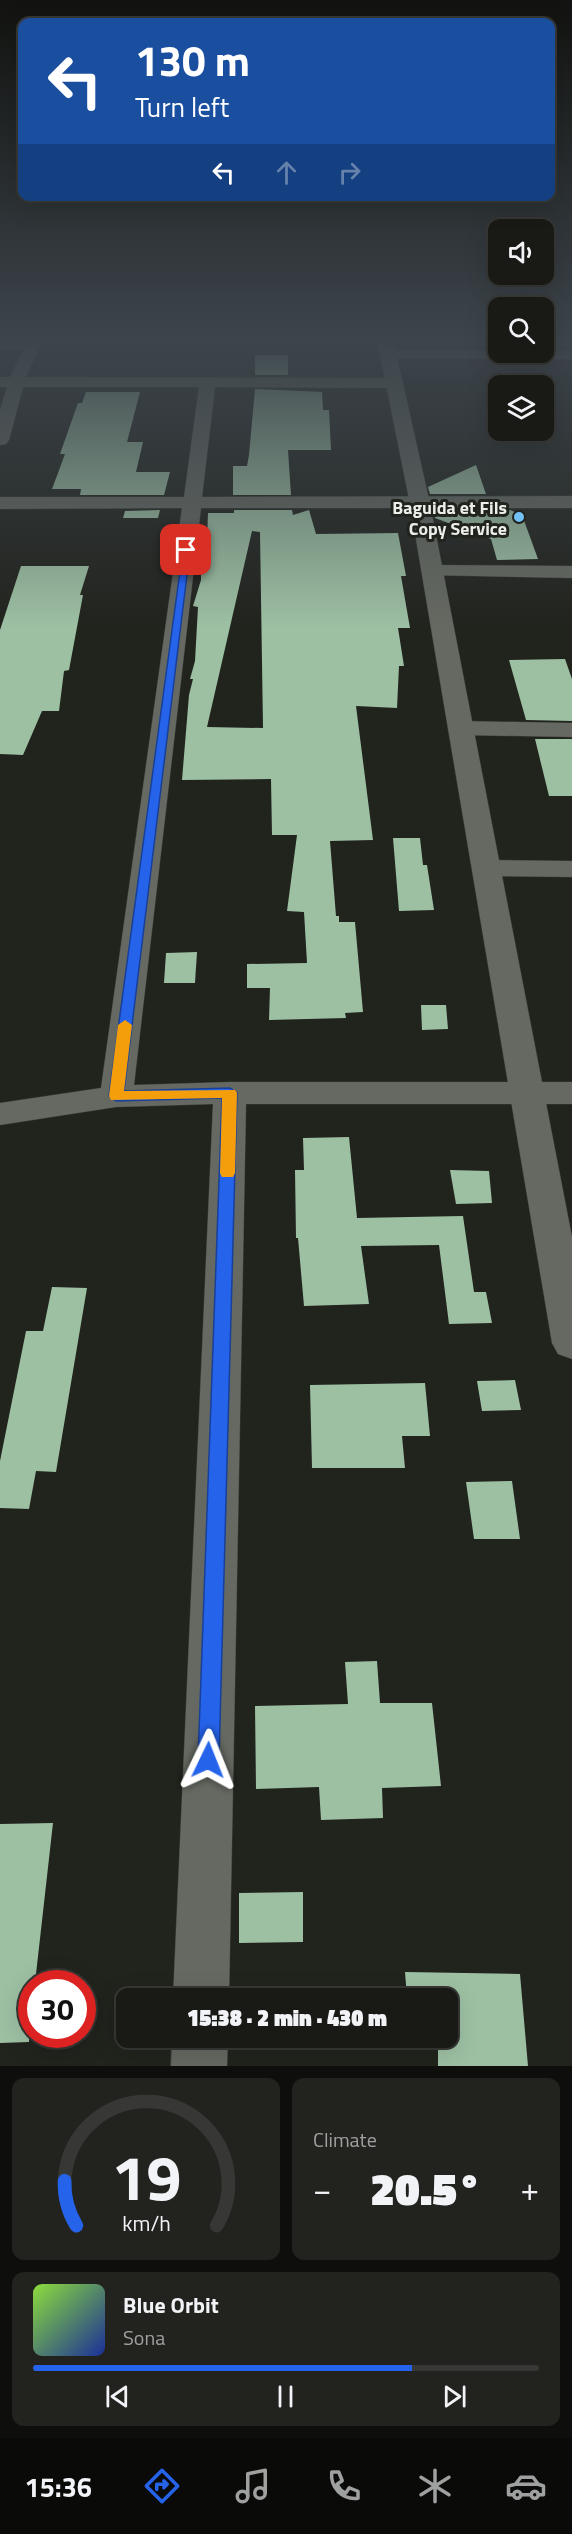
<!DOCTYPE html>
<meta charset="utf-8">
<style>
:root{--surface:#191a16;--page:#22231f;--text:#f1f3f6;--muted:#9fa1a1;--line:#373835;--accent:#2563eb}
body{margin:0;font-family:"Titillium Web",sans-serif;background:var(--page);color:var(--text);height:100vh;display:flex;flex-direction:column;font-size:22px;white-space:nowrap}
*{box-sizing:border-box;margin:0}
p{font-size:20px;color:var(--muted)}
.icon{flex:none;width:33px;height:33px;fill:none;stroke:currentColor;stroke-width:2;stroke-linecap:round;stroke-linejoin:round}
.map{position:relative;height:2066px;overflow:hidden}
.details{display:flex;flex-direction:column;gap:12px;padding:12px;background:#0e0e0c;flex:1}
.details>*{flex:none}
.hud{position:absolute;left:18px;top:18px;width:537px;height:183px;border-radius:12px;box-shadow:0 6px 24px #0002,0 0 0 2px var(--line);background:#1a4fa0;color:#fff;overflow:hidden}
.tools{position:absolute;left:488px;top:219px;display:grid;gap:12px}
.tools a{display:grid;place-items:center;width:66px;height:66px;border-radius:12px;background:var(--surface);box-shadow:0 6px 24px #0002,0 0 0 2px var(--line);font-size:30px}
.speed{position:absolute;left:18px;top:1970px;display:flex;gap:12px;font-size:30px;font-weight:700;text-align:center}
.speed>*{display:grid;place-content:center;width:78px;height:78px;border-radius:50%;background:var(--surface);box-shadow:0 6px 24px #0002,0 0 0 2px var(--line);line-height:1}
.speed .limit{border:9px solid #d22;background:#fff;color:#111}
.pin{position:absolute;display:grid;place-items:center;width:51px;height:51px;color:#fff;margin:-26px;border-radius:12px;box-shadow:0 3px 9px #0006}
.me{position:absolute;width:66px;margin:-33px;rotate:2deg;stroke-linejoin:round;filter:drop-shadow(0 0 4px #0008)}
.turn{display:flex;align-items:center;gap:21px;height:126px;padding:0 18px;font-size:27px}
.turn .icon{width:78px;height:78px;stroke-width:2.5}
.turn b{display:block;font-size:42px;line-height:51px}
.lanes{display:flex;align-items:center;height:57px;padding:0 18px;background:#0003;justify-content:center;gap:30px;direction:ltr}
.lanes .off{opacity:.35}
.big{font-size:45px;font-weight:800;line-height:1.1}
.details .card{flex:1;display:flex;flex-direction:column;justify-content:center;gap:9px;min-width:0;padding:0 21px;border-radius:12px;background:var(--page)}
.details .dial{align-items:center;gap:0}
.dial svg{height:156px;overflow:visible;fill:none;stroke:var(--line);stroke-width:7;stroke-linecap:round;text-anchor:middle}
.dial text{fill:var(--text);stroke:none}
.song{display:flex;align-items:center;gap:18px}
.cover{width:72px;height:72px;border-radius:9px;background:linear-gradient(135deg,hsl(90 70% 55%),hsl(230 70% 35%))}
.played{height:6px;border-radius:3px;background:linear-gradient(90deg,var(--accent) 75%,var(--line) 75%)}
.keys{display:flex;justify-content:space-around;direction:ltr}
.heat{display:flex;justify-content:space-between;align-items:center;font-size:33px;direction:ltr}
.details .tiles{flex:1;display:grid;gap:12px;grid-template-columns:1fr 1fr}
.card:last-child{grid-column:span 2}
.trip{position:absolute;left:116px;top:1988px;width:342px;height:60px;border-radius:12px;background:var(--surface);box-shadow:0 6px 24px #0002,0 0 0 2px var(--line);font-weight:800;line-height:60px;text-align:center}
.dock{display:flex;height:96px;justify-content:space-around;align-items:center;background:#0a0a09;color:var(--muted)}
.dock .icon{width:42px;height:42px}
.dock .on{color:var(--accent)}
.dock b{font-size:27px;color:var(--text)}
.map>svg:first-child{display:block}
</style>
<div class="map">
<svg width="572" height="2066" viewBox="0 0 572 2066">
<rect width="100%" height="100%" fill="#21231d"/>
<g fill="#9dc0a3" fill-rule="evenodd">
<rect x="255" y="355" width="33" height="20"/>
<polygon points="255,389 322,392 323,410 329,410 331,450 288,450 291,495 233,495 233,466 247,466 249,455"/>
<polygon points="86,392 140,392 127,442 143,442 136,472 170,472 164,495 80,495 81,489 52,489 65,454 60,454 78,403 82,403"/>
<polygon points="476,465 486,494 430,494 428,487"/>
<polygon points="160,510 158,518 123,518 125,511"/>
<path d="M234,510H292L293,515L309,510L316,534L398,533L406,576H401L410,628H398L404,666H399L397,708L356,706L373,840L330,841L336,916H339V922H355L363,1012L345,1013L346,1018L269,1020L270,988H247V964L307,963L304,912L287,911L297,835H272L271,779L182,780L189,695L193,679H190L195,661L198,607L193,606L201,580V568H206L208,513H234ZM252,531L260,532L263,728L207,727Z"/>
<polygon points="434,510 510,510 522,515 538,559 497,560 491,539 435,518"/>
<polygon points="21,566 89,566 80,595 83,595 69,670 64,671 59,711 42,711 23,755 0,754 0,630"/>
<polygon points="565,659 572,679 572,721 526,720 509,660"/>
<polygon points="535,739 572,739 572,796 549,796"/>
<polygon points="393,838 420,838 423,865 427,865 434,910 399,911"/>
<polygon points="197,952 195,983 164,983 166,953"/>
<polygon points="421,1005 446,1005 448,1029 422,1030"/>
<polygon points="349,1137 357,1218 463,1216 474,1292 486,1292 492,1323 449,1324 439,1245 361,1246 369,1304 304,1306 298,1238 296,1238 295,1170 304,1170 303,1138"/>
<polygon points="450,1170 489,1171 492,1203 456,1204"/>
<polygon points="52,1287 87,1288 56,1472 36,1471 29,1509 0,1508 0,1461 26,1331 43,1331"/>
<polygon points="515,1380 521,1410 482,1411 477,1381"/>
<polygon points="425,1383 430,1436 402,1436 405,1468 312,1468 310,1385"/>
<polygon points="512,1481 520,1539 474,1539 466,1482"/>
<polygon points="377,1661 380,1703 432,1703 441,1786 382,1788 383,1818 321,1820 319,1787 256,1789 255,1706 348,1704 345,1662"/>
<polygon points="53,1823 35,1983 32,1983 29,2042 0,2043 0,1824"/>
<polygon points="303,1892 303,1942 239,1943 239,1893"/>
<polygon points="405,1972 520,1974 528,2066 438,2066 438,2043 410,2043 409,2037 447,2037 447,1998 407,1998"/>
</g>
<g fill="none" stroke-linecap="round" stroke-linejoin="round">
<defs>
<g id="minor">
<polygon points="29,339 43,339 26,377 394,378 402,383 394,388 215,387 202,497 572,496 572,508 201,508 134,1085 230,1082 572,1082 572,1104 246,1104 229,1998 173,1998 213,1104 116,1107 0,1125 0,1103 101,1088 182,508 0,509 0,497 184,497 199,387 23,387 9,440 6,444 0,445 0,410 7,387 0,387 0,377 10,377 24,349 0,349 0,341"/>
<polygon points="388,351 498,351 498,352 572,351 572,359 383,358 381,355"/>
<polygon points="432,565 572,566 572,578 425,575 422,571 425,567"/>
<polygon points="460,721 572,723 572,737 460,735 451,733 448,728 451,723"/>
<polygon points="486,860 572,861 572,877 486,876 476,874 472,868 476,862"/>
<polygon points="172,2037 228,2037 227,2066 171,2066"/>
</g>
<polygon id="tertiary" points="377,339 393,339 430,504 572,1237 572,1359 558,1354 552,1343 410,504"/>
</defs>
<use href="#minor" stroke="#3c3e39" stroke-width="1"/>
<use href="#tertiary" stroke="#3c3e39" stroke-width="1"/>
<use href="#minor" fill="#656961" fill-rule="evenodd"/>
<use href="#tertiary" fill="#656961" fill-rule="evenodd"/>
</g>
<linearGradient id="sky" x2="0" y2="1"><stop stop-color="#121310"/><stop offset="0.54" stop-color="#3d454c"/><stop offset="1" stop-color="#3d454c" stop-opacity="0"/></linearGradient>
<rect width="572" height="628" fill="url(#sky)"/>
<polygon fill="#2563eb" stroke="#184099" stroke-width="1.5" points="183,549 190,550 124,1091 230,1088 237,1093 219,1760 216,1767 208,1770 201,1767 198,1760 222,1098 116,1101 109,1096"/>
<polygon fill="#f59e0b" points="125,1020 132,1025 124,1091 235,1090 237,1093 235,1173 233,1177 222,1177 220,1173 222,1098 111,1100 109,1096 118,1025"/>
<circle fill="#73c0f6" stroke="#21231d" stroke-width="2" cx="519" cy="517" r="6"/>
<g text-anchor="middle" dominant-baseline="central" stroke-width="6" stroke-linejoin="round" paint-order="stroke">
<g font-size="18" font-weight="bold" fill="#eceeea" stroke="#21231d" text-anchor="end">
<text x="507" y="507">Baguida et Fils<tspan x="507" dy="21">Copy Service</tspan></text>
</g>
</g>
</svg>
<div class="tools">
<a><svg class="icon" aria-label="sound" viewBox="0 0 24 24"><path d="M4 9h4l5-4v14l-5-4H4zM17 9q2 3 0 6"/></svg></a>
<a><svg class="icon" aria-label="search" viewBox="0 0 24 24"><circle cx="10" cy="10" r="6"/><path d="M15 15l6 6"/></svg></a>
<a><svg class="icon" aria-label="layers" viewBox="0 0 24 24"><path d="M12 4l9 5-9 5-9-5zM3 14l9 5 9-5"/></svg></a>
</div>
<div class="speed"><div class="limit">30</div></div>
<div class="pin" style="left:186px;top:550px;background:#d93025"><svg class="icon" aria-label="arrive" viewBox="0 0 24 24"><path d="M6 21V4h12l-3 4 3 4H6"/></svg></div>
<svg class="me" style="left:208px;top:1760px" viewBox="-20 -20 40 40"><path d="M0-17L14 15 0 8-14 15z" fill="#2563eb" stroke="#fff" stroke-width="4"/></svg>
<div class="trip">15:38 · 2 min · 430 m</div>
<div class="hud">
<div class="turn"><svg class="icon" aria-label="left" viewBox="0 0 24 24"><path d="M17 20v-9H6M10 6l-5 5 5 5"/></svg><div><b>130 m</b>Turn left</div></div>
<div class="lanes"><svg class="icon" aria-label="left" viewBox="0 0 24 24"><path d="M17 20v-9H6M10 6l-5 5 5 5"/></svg><svg class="icon off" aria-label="ahead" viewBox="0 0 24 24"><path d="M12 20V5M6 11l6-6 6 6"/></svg><svg class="icon off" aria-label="right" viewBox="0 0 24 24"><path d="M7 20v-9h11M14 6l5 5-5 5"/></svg></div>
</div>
</div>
<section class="details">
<div class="tiles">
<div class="card dial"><svg viewBox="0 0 100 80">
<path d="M14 69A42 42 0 1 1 86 69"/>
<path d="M14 69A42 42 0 0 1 8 46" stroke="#2563eb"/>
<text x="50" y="56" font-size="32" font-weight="700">19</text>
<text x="50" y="72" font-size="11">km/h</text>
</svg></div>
<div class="card"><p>Climate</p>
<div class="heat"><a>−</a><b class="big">20.5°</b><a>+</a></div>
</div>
<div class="card">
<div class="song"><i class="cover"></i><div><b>Blue Orbit</b><p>Sona</p></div></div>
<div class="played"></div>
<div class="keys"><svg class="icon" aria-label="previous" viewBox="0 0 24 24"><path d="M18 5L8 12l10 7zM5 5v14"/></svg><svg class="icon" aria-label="pause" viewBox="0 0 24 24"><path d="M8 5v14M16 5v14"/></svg><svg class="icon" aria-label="next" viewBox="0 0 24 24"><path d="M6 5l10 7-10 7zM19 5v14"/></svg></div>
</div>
</div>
</section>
<nav class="dock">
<b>15:36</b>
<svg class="icon on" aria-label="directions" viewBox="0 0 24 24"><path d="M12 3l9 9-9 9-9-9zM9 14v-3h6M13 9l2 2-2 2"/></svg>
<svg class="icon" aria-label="music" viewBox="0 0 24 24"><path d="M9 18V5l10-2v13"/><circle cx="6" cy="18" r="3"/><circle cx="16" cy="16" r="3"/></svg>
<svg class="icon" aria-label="phone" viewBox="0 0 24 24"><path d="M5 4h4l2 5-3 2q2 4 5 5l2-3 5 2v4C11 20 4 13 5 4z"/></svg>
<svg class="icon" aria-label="climate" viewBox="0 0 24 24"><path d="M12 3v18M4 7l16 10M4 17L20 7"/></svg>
<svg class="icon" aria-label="car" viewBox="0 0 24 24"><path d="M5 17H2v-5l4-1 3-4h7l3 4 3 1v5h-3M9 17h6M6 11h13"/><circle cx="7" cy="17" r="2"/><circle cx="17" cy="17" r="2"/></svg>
</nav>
